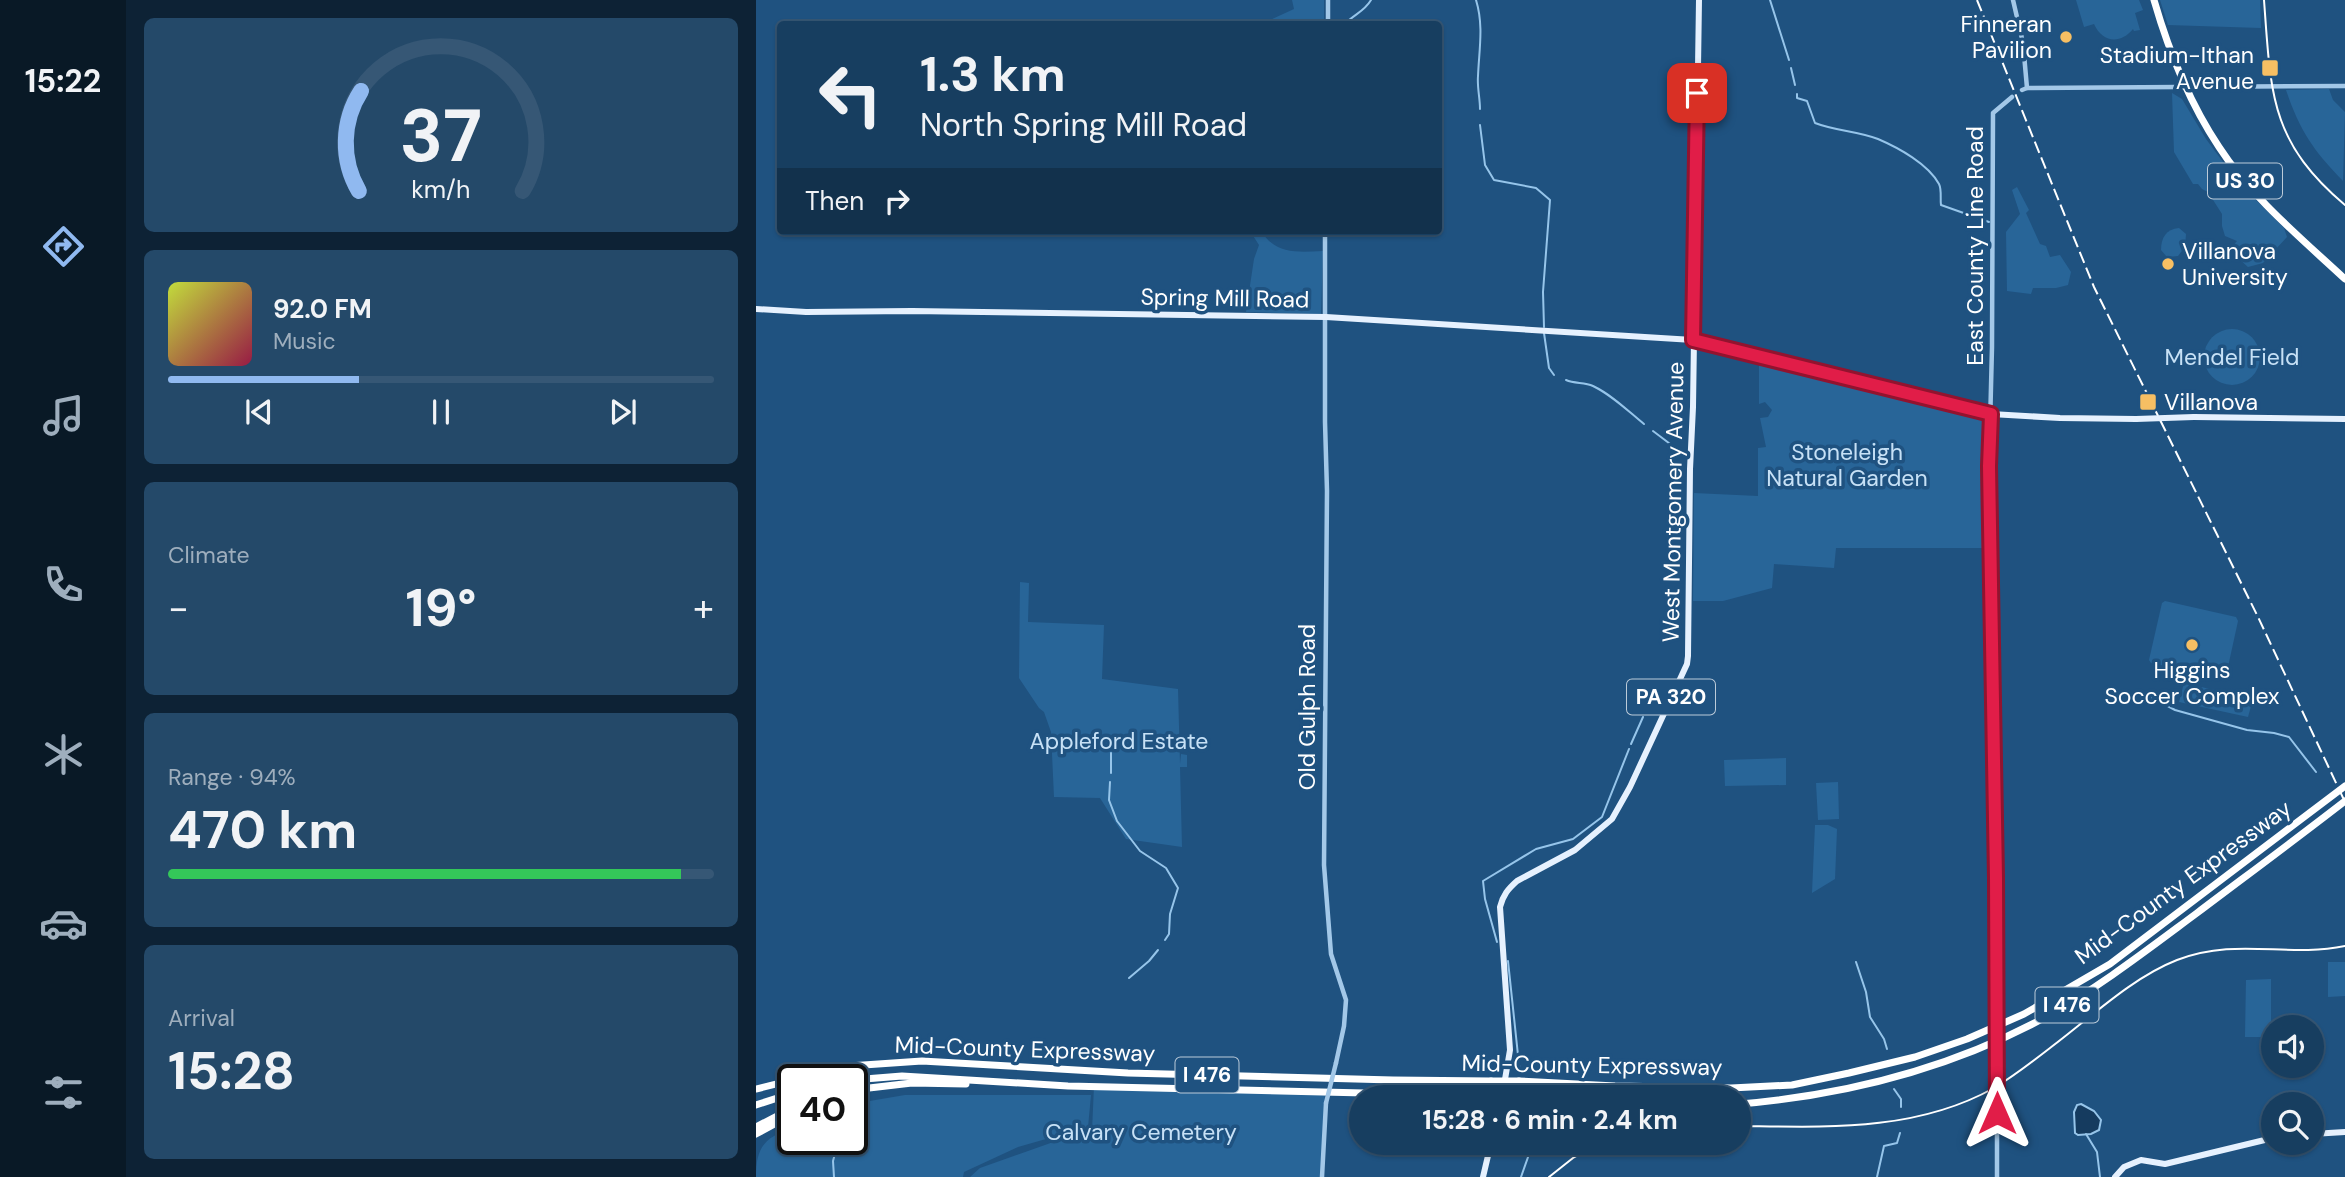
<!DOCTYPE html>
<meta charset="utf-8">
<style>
:root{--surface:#173e60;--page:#244969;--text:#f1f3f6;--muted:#9eaebd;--line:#365775;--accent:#90b9f0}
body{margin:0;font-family:"DM Sans",sans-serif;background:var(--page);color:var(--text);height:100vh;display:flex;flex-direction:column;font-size:26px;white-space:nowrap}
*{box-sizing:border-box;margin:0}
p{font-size:23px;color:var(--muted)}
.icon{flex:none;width:38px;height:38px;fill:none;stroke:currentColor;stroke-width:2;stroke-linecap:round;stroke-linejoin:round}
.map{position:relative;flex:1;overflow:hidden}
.side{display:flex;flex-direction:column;gap:18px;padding:18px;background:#0d2235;width:630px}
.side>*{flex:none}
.guide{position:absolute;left:21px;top:21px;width:665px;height:214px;border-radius:7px;box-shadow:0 2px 5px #0004,0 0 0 2px var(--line);background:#173e60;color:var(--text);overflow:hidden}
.tools{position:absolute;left:1505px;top:1015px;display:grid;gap:14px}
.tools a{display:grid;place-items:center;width:63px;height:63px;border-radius:50%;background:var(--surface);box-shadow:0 2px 5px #0004,0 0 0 2px var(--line);font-size:35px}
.speed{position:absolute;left:21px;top:1064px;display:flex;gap:14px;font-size:35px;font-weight:700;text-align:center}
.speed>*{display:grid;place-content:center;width:91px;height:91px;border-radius:50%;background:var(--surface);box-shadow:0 2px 5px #0004,0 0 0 2px var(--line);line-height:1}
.speed .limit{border:4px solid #111;border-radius:10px;background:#fff;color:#111}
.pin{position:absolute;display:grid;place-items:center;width:60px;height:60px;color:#fff;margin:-30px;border-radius:14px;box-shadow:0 4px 10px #0006}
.me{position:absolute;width:77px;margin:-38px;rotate:0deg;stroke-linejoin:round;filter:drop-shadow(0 0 5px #0008)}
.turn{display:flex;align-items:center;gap:24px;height:147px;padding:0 28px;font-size:32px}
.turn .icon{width:91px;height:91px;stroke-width:2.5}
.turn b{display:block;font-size:49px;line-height:60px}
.then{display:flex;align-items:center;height:66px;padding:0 28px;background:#0003;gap:14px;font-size:26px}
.big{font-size:52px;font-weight:700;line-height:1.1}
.side .widget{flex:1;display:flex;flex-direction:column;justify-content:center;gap:10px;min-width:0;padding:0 24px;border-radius:10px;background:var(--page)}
.side .dial{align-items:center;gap:0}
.dial svg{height:182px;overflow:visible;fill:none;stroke:var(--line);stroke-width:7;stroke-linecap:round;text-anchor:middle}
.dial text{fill:var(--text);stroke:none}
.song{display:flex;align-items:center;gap:21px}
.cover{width:84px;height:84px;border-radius:10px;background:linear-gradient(135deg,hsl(70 70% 55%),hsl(340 70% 35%))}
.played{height:7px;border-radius:4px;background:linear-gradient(90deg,var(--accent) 35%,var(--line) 35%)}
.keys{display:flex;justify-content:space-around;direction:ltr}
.heat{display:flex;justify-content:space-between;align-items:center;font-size:38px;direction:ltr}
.charge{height:10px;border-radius:5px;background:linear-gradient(90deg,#34c759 94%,var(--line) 0)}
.trip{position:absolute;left:593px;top:1085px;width:402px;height:70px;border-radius:35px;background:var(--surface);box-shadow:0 2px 5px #0004,0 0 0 2px var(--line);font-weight:700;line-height:70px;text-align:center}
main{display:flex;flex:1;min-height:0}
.tab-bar{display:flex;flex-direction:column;width:126px;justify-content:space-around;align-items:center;background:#091926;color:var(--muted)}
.tab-bar .icon{width:49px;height:49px}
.tab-bar .current{color:var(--accent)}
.tab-bar b{font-size:32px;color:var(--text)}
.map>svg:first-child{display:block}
</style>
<main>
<nav class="tab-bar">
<b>15:22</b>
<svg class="icon current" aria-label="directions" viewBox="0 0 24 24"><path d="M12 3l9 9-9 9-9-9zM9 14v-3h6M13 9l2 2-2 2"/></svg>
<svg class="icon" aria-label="music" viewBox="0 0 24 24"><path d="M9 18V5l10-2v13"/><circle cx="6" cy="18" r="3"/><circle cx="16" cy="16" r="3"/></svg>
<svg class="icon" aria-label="phone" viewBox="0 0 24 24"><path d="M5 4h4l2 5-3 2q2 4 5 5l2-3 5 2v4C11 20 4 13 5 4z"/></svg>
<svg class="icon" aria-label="climate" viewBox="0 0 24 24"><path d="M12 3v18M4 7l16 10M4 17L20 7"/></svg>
<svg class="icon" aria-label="car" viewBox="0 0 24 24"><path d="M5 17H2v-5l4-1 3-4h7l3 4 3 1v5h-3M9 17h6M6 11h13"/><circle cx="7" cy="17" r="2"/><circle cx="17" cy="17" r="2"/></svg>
<svg class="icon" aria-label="filters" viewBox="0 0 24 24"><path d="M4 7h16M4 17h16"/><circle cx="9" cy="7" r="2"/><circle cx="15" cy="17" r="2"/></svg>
</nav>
<section class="side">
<div class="widget dial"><svg viewBox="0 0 100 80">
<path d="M14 69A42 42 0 1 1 86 69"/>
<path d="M14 69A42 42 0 0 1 15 25" stroke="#90b9f0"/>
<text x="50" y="56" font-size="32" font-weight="700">37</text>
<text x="50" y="72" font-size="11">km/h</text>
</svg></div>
<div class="widget">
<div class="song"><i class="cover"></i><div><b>92.0 FM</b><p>Music</p></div></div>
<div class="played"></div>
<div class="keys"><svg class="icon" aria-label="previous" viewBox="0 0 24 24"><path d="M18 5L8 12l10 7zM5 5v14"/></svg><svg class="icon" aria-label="pause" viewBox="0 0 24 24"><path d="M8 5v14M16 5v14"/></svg><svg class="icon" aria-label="next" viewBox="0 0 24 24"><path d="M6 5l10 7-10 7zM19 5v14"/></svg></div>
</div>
<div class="widget"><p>Climate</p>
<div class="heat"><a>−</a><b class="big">19°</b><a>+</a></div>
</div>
<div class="widget"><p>Range · 94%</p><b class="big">470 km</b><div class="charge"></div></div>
<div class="widget"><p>Arrival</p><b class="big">15:28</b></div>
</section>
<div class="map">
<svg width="1589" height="1177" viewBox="0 0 1589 1177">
<rect width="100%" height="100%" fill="#1f5280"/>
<g fill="#286598">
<polygon points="536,0 568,0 568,24 505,24 538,9"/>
<path d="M1320,0H1383L1387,10L1379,13L1384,30L1378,31L1377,29C1364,45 1346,42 1338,24L1328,27Z"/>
<polygon points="1404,0 1504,0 1505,28 1412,25"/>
<path d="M1573,89L1577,100L1589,112L1587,181C1557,150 1544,131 1530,90Z"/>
<polygon points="1416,93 1426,99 1450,139 1470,166 1492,192 1528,228 1531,237 1507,263 1492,267 1473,250 1481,241 1469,236 1466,226 1466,214 1452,192 1446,189 1442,184 1437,184 1418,152"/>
<polygon points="1261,187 1273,210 1270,213 1284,244 1290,246 1294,257 1304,255 1315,272 1312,285 1300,288 1277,288 1275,294 1251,291 1250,232 1264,214 1256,190"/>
<path d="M1423,228L1430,234L1429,247L1422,256L1411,257L1405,250C1405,238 1410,229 1423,228Z"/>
<path d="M494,231H505C520,255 542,252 567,251L565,314L490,312L498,259L503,245Z"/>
<circle cx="1476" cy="357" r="28"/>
<polygon points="1003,362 1035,370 1036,367 1231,416 1232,548 1080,548 1078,568 1018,564 1016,588 967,601 937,601 938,493 1002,496 1002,448 1010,447 1004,418 1012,417 1016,410 1009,402 1003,404"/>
<polygon points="264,582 273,583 272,622 348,625 346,679 422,689 424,764 425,754 431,755 431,767 424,767 426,847 370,839 344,798 298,797 295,732 288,712 283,708 263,678"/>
<polygon points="1409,601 1480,617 1482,621 1470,676 1466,679 1395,663 1393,660 1406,603"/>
<polygon points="1428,683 1497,699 1492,717 1423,702"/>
<polygon points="1030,758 1030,785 969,786 968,760"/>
<polygon points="1082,782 1083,819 1062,820 1060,783"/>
<polygon points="1059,825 1072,825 1081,829 1079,879 1056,893"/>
<polygon points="1572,962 1589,962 1589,996 1572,997"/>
<polygon points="1515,979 1515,1037 1489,1037 1490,980"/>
<polygon points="338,1086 569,1092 566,1177 214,1177 224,1168 320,1134 336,1131"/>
<path d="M149,1095H335L332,1127L262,1147L208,1172L207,1177H0C0,1146 9,1138 37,1127V1139H96V1104Z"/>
</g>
<polygon fill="#153b5f" stroke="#96c5ea" stroke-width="2" points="1325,1104 1338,1111 1345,1120 1343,1130 1335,1134 1322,1135 1319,1133 1318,1112 1321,1105"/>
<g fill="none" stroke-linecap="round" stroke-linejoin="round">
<g stroke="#96c5ea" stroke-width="2">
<path d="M720,0C728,26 723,50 722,76C721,87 724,98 724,109"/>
<polyline points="1014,0 1033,60"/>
<path d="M589,24C598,14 608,12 615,0"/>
<polyline points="1035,68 1039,85"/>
<path d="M1041,94V98L1051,101L1059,123C1080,131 1102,131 1122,139C1143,148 1172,164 1183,184C1186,190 1184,199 1185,205L1233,222"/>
<polyline points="724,125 729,165 738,180 780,188 794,200 787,292 788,327"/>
<polyline points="788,333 793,368 798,375"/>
<path d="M810,380C819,384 828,382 837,386C856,395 872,411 888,424"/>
<polyline points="897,431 930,456"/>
<polyline points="1384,691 1419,710 1491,730 1518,733 1533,737 1560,772"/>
<polyline points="875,744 887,717"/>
<polyline points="355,773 355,753"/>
<polyline points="354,782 353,800 361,821 384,851 410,868 422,888 414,914 413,934 409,940"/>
<polyline points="741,942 729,899 727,881 780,849 817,839 846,817 873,749"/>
<polyline points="752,961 764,1074"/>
<polyline points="1100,962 1110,992 1114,1017 1128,1039 1131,1049"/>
<polyline points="373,978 393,961 402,950"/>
<polyline points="1138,1089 1145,1099 1145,1107"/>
<polyline points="96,1123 111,1107"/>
<polyline points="1330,1134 1341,1152 1344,1177"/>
<polyline points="78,1177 77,1161 83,1139"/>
<polyline points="765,1177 777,1143"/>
<polyline points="1121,1177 1128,1146 1141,1143 1144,1133"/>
</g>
<g stroke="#a3c8e8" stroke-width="4.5">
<polyline points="1257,0 1267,43 1271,88"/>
<polyline points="572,24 572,0"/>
<polyline points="1266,90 1271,88 1589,86"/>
<polyline points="569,231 569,422 571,491 568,865 575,954 590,1000 588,1026 580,1063"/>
<polyline points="1242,1008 1233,466 1236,347 1237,113 1256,97"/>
<polyline points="1241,1076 1242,1051"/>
<polyline points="566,1177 570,1103"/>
<polyline points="1241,1177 1241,1093"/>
</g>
<g stroke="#e6f1fe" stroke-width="6">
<polyline points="0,309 50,312 156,311 570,317 937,340 1235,414 1304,418 1380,419"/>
<polyline points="1438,417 1589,419"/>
<path d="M746,1097L754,1050L744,907C747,895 752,889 761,881L819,850L856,819L874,787L931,664L932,656L934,469L937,407L943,0"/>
<polyline points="1556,1134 1589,1132"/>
<polyline points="727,1177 735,1143"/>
<polyline points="1359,1177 1368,1167 1385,1160 1409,1164 1517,1138"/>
</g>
<g stroke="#fff" stroke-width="7">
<path d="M1398,0C1413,52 1433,102 1463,147C1496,198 1545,238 1589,279"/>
<polyline points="96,1080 146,1076 312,1086 734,1096"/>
<polyline points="763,1081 859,1086 975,1088 1036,1085 1093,1073 1159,1057 1211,1039 1268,1014 1354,964 1589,786"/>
<polyline points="0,1089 93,1066 166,1061 372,1073 637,1080 735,1081"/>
<polyline points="96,1090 156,1083 210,1084"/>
<path d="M984,1104C1090,1095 1193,1069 1288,1018C1342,988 1391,950 1441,913C1490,876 1540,839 1589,801"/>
<polyline points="0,1105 37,1093"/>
<polyline points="0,1127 21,1116"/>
<polyline points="0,1134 37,1114"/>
</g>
<g stroke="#fff" stroke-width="2">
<path d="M1508,0C1515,92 1513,141 1589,205"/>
<path d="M984,1126C1070,1127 1159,1132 1238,1088C1258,1076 1276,1062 1294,1048C1333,1019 1375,978 1421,960C1481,937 1530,958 1589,946"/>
<polyline points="793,1177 817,1158 844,1143"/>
</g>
<polyline stroke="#fff" stroke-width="2" stroke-dasharray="12 5" stroke-linecap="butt" points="1221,0 1338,287 1502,617 1589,802"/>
<g stroke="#a3c8e8" stroke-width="4.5">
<polyline points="1242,1051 1242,1008"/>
<polyline points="1241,1093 1241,1076"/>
<polyline points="570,1103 580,1063"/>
</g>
<polyline stroke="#e6f1fe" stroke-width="6" points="1380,419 1438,417"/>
<g stroke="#fff" stroke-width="7">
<polyline points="735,1081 763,1081"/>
<polyline points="734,1096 760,1097"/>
</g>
</g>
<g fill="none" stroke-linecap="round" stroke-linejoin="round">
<defs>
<polyline id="route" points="941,93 937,340 1235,414 1233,466 1240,878 1241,1113"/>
</defs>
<use href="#route" stroke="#92132f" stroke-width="18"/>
<use href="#route" stroke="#e11d48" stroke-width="12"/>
</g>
<g fill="#f7bf63" stroke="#1f5280" stroke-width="2.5">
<circle cx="1310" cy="37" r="7"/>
<rect x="1505" y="59" width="18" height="18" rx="3.5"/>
<circle cx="1412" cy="264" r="7"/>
<rect x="1383" y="393" width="18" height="18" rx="3.5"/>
<circle cx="1436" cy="645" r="7"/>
</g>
<g text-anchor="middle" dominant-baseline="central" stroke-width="7" stroke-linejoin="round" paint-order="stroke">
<g fill="#1f5280" stroke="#bccbd9" stroke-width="2">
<rect x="1452" y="163.5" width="74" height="35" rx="5"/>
<rect x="871" y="679.5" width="88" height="35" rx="5"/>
<rect x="1279.5" y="987.5" width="63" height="35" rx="5"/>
<rect x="419.5" y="1057.5" width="63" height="35" rx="5"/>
</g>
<g font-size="21" font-weight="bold" fill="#fff">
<text x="1489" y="181">US 30</text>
<text x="915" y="697">PA 320</text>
<text x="1311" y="1005">I 476</text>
<text x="451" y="1075">I 476</text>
</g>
<g font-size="23" fill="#fff" stroke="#1f5280" text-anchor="end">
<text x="1296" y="24">Finneran<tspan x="1296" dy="26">Pavilion</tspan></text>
<text x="1498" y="55">Stadium-Ithan<tspan x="1498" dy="26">Avenue</tspan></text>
<text x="1426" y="251" text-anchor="start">Villanova<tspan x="1426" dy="26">University</tspan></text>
<text x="1408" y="402" text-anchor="start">Villanova</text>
<text x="1436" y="670" text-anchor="middle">Higgins<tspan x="1436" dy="26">Soccer Complex</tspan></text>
</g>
<g font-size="23" fill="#fff" stroke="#1f5280">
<text transform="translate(1219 246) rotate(-90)">East County Line Road</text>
<text transform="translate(469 298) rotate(1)">Spring Mill Road</text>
<text transform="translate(917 502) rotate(-89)">West Montgomery Avenue</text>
<text transform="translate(551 707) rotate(-90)">Old Gulph Road</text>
<text transform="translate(1427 882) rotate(-36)">Mid-County Expressway</text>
<text transform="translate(269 1049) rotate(2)">Mid-County Expressway</text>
<text transform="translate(836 1065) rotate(1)">Mid-County Expressway</text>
</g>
<g font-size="23" fill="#c7e1f6" stroke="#1f5280">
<text x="1476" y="357">Mendel Field</text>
<text x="1091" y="452">Stoneleigh<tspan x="1091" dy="26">Natural Garden</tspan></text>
<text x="363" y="741">Appleford Estate</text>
<text x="385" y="1132">Calvary Cemetery</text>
</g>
</g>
</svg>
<div class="tools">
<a><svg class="icon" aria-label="sound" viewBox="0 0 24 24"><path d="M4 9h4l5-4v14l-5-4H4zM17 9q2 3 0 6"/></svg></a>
<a><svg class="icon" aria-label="search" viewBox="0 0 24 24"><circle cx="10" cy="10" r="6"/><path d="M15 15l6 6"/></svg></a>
</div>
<div class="speed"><div class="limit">40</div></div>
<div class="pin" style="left:941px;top:93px;background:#d93025"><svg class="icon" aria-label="arrive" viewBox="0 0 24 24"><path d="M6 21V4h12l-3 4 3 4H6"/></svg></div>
<svg class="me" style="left:1241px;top:1113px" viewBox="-20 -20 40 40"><path d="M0-17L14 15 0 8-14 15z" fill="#e11d48" stroke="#fff" stroke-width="4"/></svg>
<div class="trip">15:28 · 6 min · 2.4 km</div>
<div class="guide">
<div class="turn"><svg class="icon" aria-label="left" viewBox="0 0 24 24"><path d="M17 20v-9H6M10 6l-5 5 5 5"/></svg><div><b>1.3 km</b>North Spring Mill Road</div></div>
<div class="then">Then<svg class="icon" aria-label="right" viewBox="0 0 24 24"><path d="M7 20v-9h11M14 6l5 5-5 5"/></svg></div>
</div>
</div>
</main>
